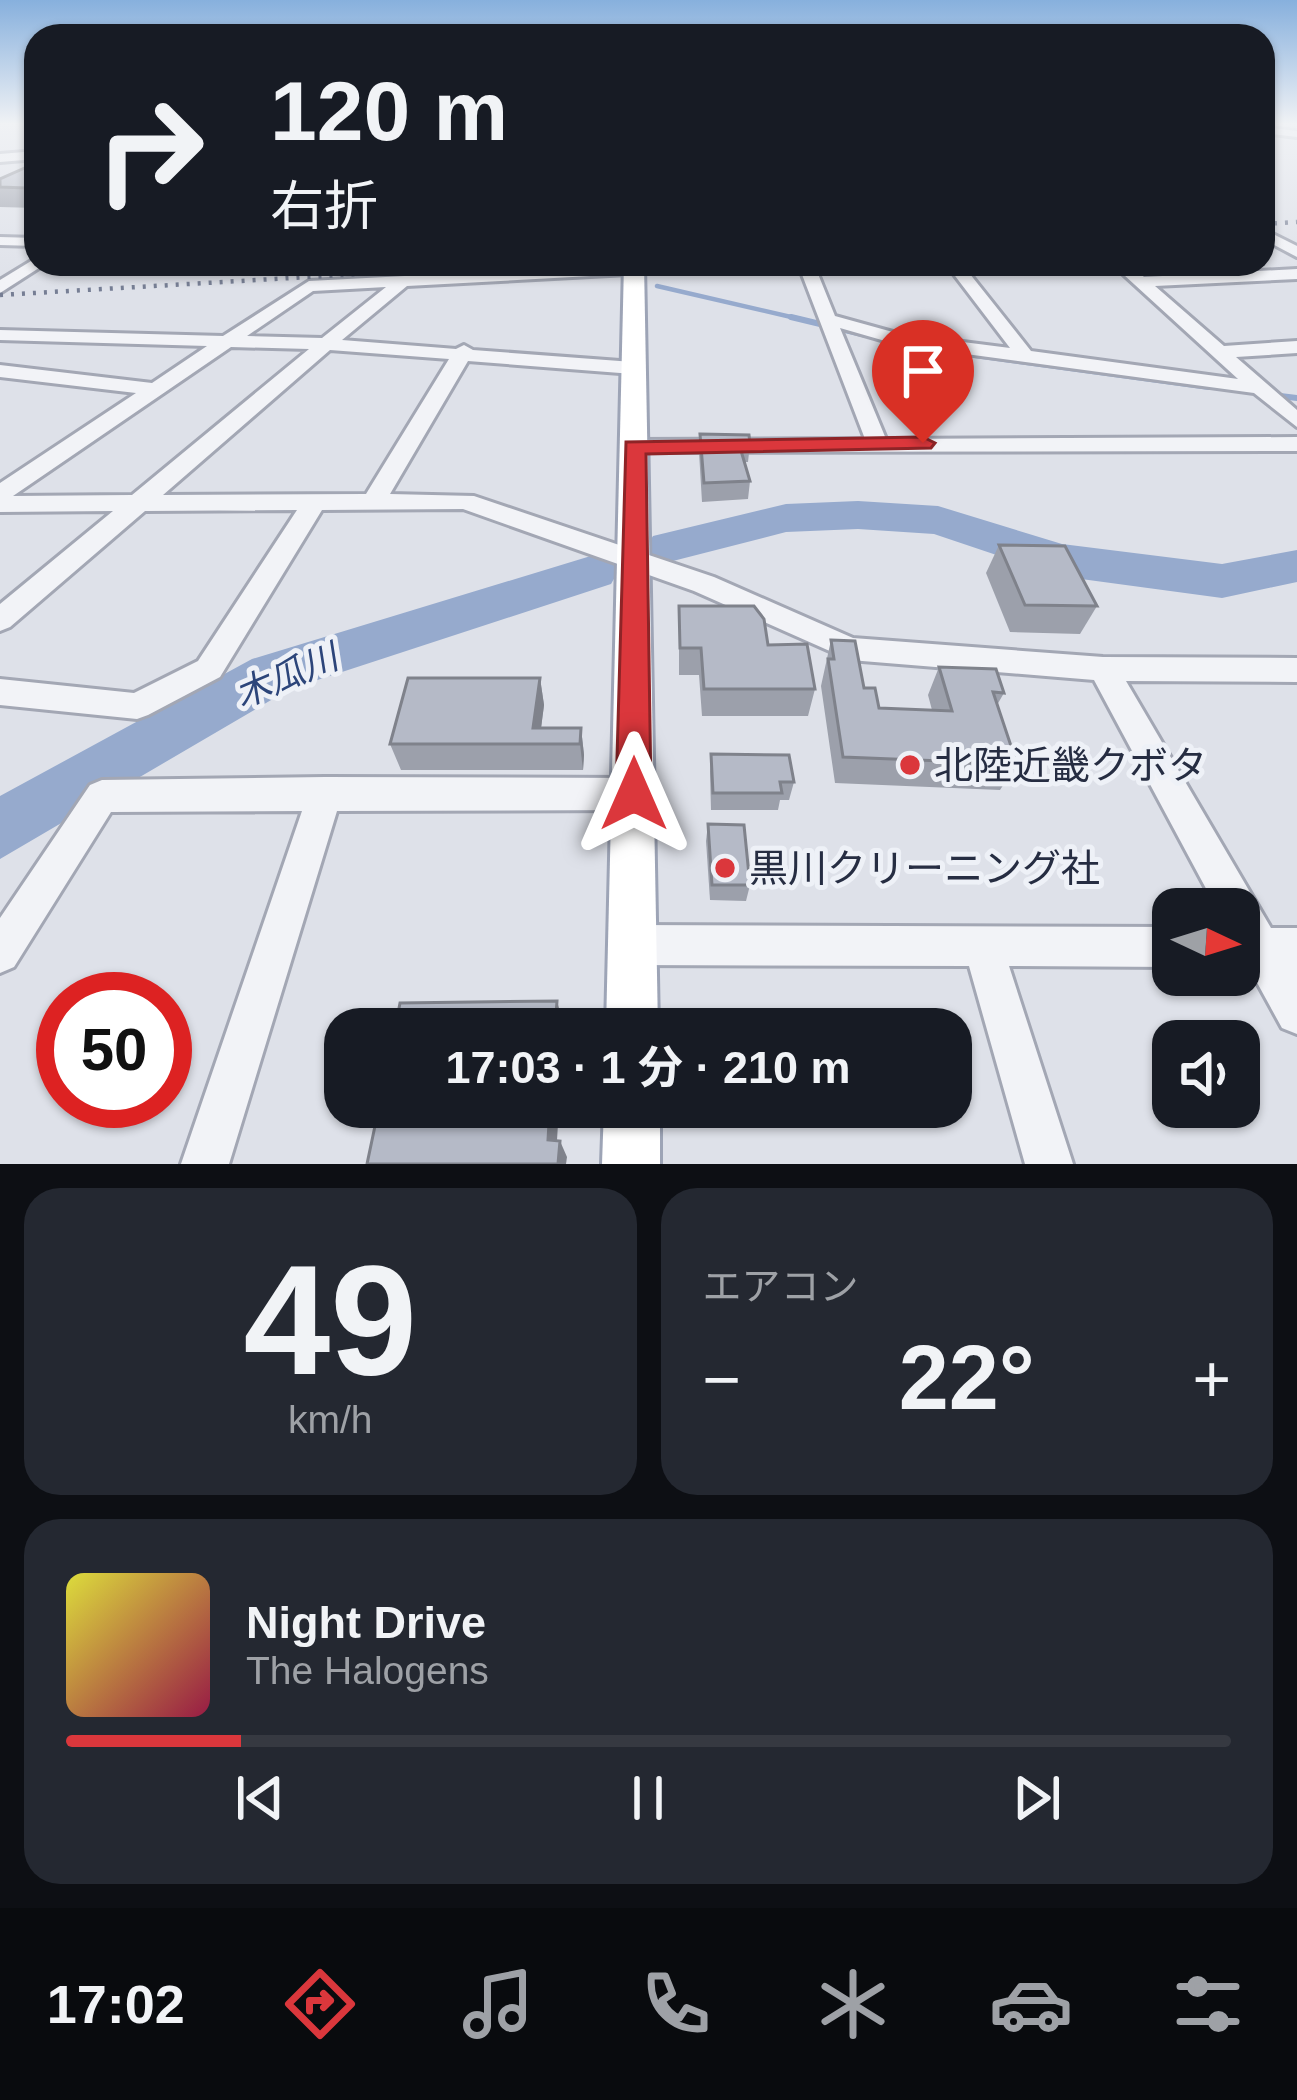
<!DOCTYPE html>
<html lang="ja">
<meta charset="utf-8">
<style>
:root{--surface:#171b24;--page:#242831;--text:#f1f3f6;--muted:#9ea1a6;--line:#363941;--accent:#db373c}
body{margin:0;font-family:Helvetica,"Noto Sans JP",sans-serif;background:var(--page);color:var(--text);height:100vh;display:flex;flex-direction:column;font-size:45px;white-space:nowrap}
*{box-sizing:border-box;margin:0}
p{font-size:39px;color:var(--muted)}
.icon{flex:none;width:66px;height:66px;fill:none;stroke:currentColor;stroke-width:2;stroke-linecap:round;stroke-linejoin:round}
.map{position:relative;height:1164px;overflow:hidden}
.panel{display:flex;flex-direction:column;gap:24px;padding:24px;background:#0d0f14;flex:1}
.panel>*{flex:none}
.banner{position:absolute;left:24px;top:24px;width:1251px;height:252px;border-radius:36px;box-shadow:0 3px 9px #0004;background:#171b24;color:var(--text);overflow:hidden}
.needle{width:78px;rotate:94deg}
.fabs{position:absolute;left:1152px;top:888px;display:grid;gap:24px}
.fabs a{display:grid;place-items:center;width:108px;height:108px;border-radius:24px;background:var(--surface);box-shadow:0 3px 9px #0004;font-size:60px}
.speed{position:absolute;left:36px;top:972px;display:flex;gap:24px;font-size:60px;font-weight:700;text-align:center}
.speed>*{display:grid;place-content:center;width:156px;height:156px;border-radius:50%;background:var(--surface);box-shadow:0 3px 9px #0004;line-height:1}
.speed .limit{border:18px solid #d22;background:#fff;color:#111}
.pin{position:absolute;display:grid;place-items:center;width:102px;height:102px;color:#fff;margin:-123px -51px;border-radius:50% 50% 50% 0;rotate:-45deg;box-shadow:0 0 12px #0007}
.pin .icon{rotate:45deg}
.me{position:absolute;width:132px;margin:-66px;rotate:0deg;stroke-linejoin:round;filter:drop-shadow(0 0 9px #0008)}
.turn{display:flex;align-items:center;gap:42px;height:252px;padding:0 48px;font-size:54px}
.turn .icon{width:156px;height:156px;stroke-width:2.5}
.turn b{display:block;font-size:84px;line-height:102px}
.big{font-size:90px;font-weight:700;line-height:1.1}
.panel .card{flex:1;display:flex;flex-direction:column;justify-content:center;gap:18px;min-width:0;padding:0 42px;border-radius:36px;background:var(--page)}
.panel .dial{align-items:center;gap:0}
.dial b{font-size:156px;line-height:1}
.song{display:flex;align-items:center;gap:36px}
.cover{width:144px;height:144px;border-radius:18px;background:linear-gradient(135deg,hsl(60 70% 55%),hsl(340 70% 35%))}
.played{height:12px;border-radius:6px;background:linear-gradient(90deg,var(--accent) 15%,var(--line) 15%)}
.keys{display:flex;justify-content:space-around;direction:ltr}
.heat{display:flex;justify-content:space-between;align-items:center;font-size:66px;direction:ltr}
.panel .tiles{flex:1;display:grid;gap:24px;grid-template-columns:1fr 1fr}
.card:last-child{grid-column:span 2}
.trip{position:absolute;left:324px;top:1008px;width:648px;height:120px;border-radius:36px;background:var(--surface);box-shadow:0 3px 9px #0004;font-weight:700;line-height:120px;text-align:center}
.tabs{display:flex;height:192px;justify-content:space-around;align-items:center;background:#090b0e;color:var(--muted)}
.tabs .icon{width:84px;height:84px}
.tabs .on{color:var(--accent)}
.tabs b{font-size:54px;color:var(--text)}
.map>svg:first-child{display:block}
</style>
<div class="map">
<svg width="1297" height="1164" viewBox="0 0 1297 1164">
<rect width="100%" height="100%" fill="#dee1e9"/>
<g fill="none" stroke-linecap="round" stroke-linejoin="round">
<polyline stroke="#96aacd" stroke-width="4.5" points="657,286 804,320"/>
<g stroke="#96aacd" stroke-width="6">
<polyline points="791,317 866,335"/>
<polyline points="909,346 1209,387"/>
<polyline points="1272,395 1297,398"/>
</g>
<g fill="#96aacd" fill-rule="evenodd">
<polygon points="858,501 938,506 1062,544 1222,564 1297,550 1297,582 1222,598 1059,576 934,534 858,529 786,532 669,562 653,558 646,547 653,536 786,504"/>
<polygon points="594,555 611,560 618,572 611,584 290,689 0,859 0,796 252,659"/>
</g>
<defs>
<g id="minor">
<polygon points="1263,127 1297,131 1297,137 1263,133"/>
<polygon points="36,151 36,159 0,162 0,154"/>
<polygon points="1263,229 1297,246 1297,257 1263,239"/>
<polygon points="0,237 36,238 36,246 0,245"/>
<polygon points="36,258 42,266 0,293 0,280"/>
<path d="M631,264H728L720,269L407,286L342,340L456,349L464,345L473,350L633,362L643,368L633,374L468,361L390,494L474,496L714,577L853,638L1103,657L1297,658V682L1126,681L1271,928H1297V1034L1282,1028L1249,968L1239,965V909H1217L1094,680L850,660L694,591L463,509L322,510L220,677L148,715L137,719L0,705V679L134,693L198,661L297,510L145,511L10,627L0,631V604L113,511L0,512V483L136,393L0,377V365L152,383L207,346L0,340V330L223,336L309,281ZM386,287L322,338L247,336L313,291ZM231,347L309,349L132,495L13,496ZM330,350L449,359L366,494L163,495Z"/>
<polygon points="798,264 814,264 835,316 900,334 1010,348 946,264 962,264 1031,351 1238,379 1112,264 1129,264 1144,277 1297,269 1297,279 1155,286 1224,346 1297,341 1297,353 1236,357 1297,410 1297,427 1254,393 899,345 840,328 886,439 1297,437 1297,451 626,452 623,447 634,440 865,439"/>
<polygon points="325,777 634,778 646,783 651,794 646,805 634,810 337,811 229,1164 181,1164 302,811 111,812 14,967 0,973 0,918 90,785 102,780"/>
<polygon points="632,925 1173,927 1173,967 1009,966 1073,1164 1025,1164 969,966 632,965 618,959 612,945 618,931"/>
</g>
<g id="major">
<polygon points="624,264 644,264 658,1029 606,1029"/>
<polygon points="604,1107 660,1107 660,1164 602,1164"/>
</g>
</defs>
<use href="#minor" stroke="#a3a7b4" stroke-width="6"/>
<use href="#major" stroke="#9da4b6" stroke-width="6"/>
<use href="#minor" fill="#f2f3f7" fill-rule="evenodd"/>
<use href="#major" fill="#fff" fill-rule="evenodd"/>
<g stroke="#767e94" stroke-width="4.5" stroke-dasharray="3 8" stroke-linecap="butt">
<polyline points="1263,224 1297,222"/>
<polyline points="0,295 531,264"/>
</g>
</g>
<g fill="#9ca0ab">
<polygon points="36,163 36,208 0,207 0,179"/>
<polygon points="700,434 750,444 748,462 745,462 750,481 748,499 702,502 699,452"/>
<polygon points="999,545 1097,606 1080,634 1010,632 986,573"/>
<polygon points="679,606 768,645 815,689 808,716 702,716 699,675 679,675"/>
<polygon points="831,640 879,708 932,710 928,695 939,667 1004,693 997,705 1017,764 1000,790 835,783 821,686"/>
<polygon points="540,678 544,705 541,728 581,728 584,755 583,770 401,770 390,744"/>
<polygon points="711,754 794,782 789,800 780,800 778,810 711,810 710,772"/>
<polygon points="708,824 750,885 746,901 710,900 706,841"/>
</g>
<g fill="#7f828b">
<polygon points="36,183 36,206 26,188"/>
<polygon points="540,678 544,705 539,744 533,728"/>
<polygon points="581,728 584,755 583,770 580,744"/>
<polygon points="557,1001 564,1026 564,1029 555,1029"/>
<polygon points="550,1107 559,1107 556,1157 548,1140"/>
<polygon points="560,1141 567,1157 566,1164 558,1164"/>
</g>
<g fill="#b5bac7" stroke="#7f828b" stroke-width="3">
<polygon points="36,163 36,183 26,188 0,187 0,179"/>
<polygon points="700,434 749,435 750,444 739,444 750,481 704,483"/>
<polygon points="999,545 1065,546 1097,606 1025,605"/>
<polygon points="679,606 754,606 764,619 768,645 807,644 815,689 704,689 701,648 680,648"/>
<polygon points="831,640 855,641 864,688 875,688 879,708 952,711 939,667 996,669 1004,693 993,692 1017,764 843,757 828,659 834,659"/>
<polygon points="408,678 540,678 533,728 581,728 580,744 390,744"/>
<polygon points="711,754 789,755 794,782 780,782 782,793 713,793"/>
<polygon points="708,824 744,825 750,885 712,885"/>
<polygon points="557,1001 555,1029 395,1029 400,1003"/>
<polygon points="379,1107 550,1107 548,1140 560,1141 558,1164 367,1164"/>
</g>
<linearGradient id="sky" x2="0" y2="1"><stop stop-color="#87b0dd"/><stop offset="0.43" stop-color="#f0f2f5"/><stop offset="1" stop-color="#f0f2f5" stop-opacity="0"/></linearGradient>
<rect width="1297" height="288" fill="url(#sky)"/>
<polygon fill="#db373c" stroke="#8e2427" stroke-width="3" points="923,437 935,443 931,448 646,454 651,794 646,806 634,810 622,806 616,794 626,442"/>
<g fill="#db373c" stroke="#eef1f7" stroke-width="4.5">
<circle cx="910" cy="765" r="12"/>
<circle cx="725" cy="868" r="12"/>
</g>
<g text-anchor="middle" dominant-baseline="central" stroke-width="10" stroke-linejoin="round" paint-order="stroke">
<g font-size="36" font-style="italic" fill="#2c457a" stroke="#eef1f7">
<text transform="translate(286 676) rotate(-23)">木瓜川</text>
</g>
<g font-size="39" fill="#262d42" stroke="#eef1f7" text-anchor="start">
<text x="934" y="765">北陸近畿クボタ</text>
<text x="749" y="868">黒川クリーニング社</text>
</g>
</g>
</svg>
<div class="fabs">
<a><svg class="needle" viewBox="-14 -14 28 28"><path d="M0-13l5 13h-10z" fill="#e53935"/><path d="M0 13l5-13h-10z" fill="#9ea1a6"/></svg></a>
<a><svg class="icon" aria-label="sound" viewBox="0 0 24 24"><path d="M4 9h4l5-4v14l-5-4H4zM17 9q2 3 0 6"/></svg></a>
</div>
<div class="speed"><div class="limit">50</div></div>
<div class="pin" style="left:923px;top:443px;background:#d93025"><svg class="icon" aria-label="arrive" viewBox="0 0 24 24"><path d="M6 21V4h12l-3 4 3 4H6"/></svg></div>
<svg class="me" style="left:634px;top:794px" viewBox="-20 -20 40 40"><path d="M0-17L14 15 0 8-14 15z" fill="#db373c" stroke="#fff" stroke-width="4"/></svg>
<div class="trip">17:03 · 1 分 · 210 m</div>
<div class="banner">
<div class="turn"><svg class="icon" aria-label="right" viewBox="0 0 24 24"><path d="M7 20v-9h11M14 6l5 5-5 5"/></svg><div><b>120 m</b>右折</div></div>
</div>
</div>
<section class="panel">
<div class="tiles">
<div class="card dial"><b>49</b><p>km/h</p></div>
<div class="card"><p>エアコン</p>
<div class="heat"><a>−</a><b class="big">22°</b><a>+</a></div>
</div>
<div class="card">
<div class="song"><i class="cover"></i><div><b>Night Drive</b><p>The Halogens</p></div></div>
<div class="played"></div>
<div class="keys"><svg class="icon" aria-label="previous" viewBox="0 0 24 24"><path d="M18 5L8 12l10 7zM5 5v14"/></svg><svg class="icon" aria-label="pause" viewBox="0 0 24 24"><path d="M8 5v14M16 5v14"/></svg><svg class="icon" aria-label="next" viewBox="0 0 24 24"><path d="M6 5l10 7-10 7zM19 5v14"/></svg></div>
</div>
</div>
</section>
<nav class="tabs">
<b>17:02</b>
<svg class="icon on" aria-label="directions" viewBox="0 0 24 24"><path d="M12 3l9 9-9 9-9-9zM9 14v-3h6M13 9l2 2-2 2"/></svg>
<svg class="icon" aria-label="music" viewBox="0 0 24 24"><path d="M9 18V5l10-2v13"/><circle cx="6" cy="18" r="3"/><circle cx="16" cy="16" r="3"/></svg>
<svg class="icon" aria-label="phone" viewBox="0 0 24 24"><path d="M5 4h4l2 5-3 2q2 4 5 5l2-3 5 2v4C11 20 4 13 5 4z"/></svg>
<svg class="icon" aria-label="climate" viewBox="0 0 24 24"><path d="M12 3v18M4 7l16 10M4 17L20 7"/></svg>
<svg class="icon" aria-label="car" viewBox="0 0 24 24"><path d="M5 17H2v-5l4-1 3-4h7l3 4 3 1v5h-3M9 17h6M6 11h13"/><circle cx="7" cy="17" r="2"/><circle cx="17" cy="17" r="2"/></svg>
<svg class="icon" aria-label="filters" viewBox="0 0 24 24"><path d="M4 7h16M4 17h16"/><circle cx="9" cy="7" r="2"/><circle cx="15" cy="17" r="2"/></svg>
</nav>
